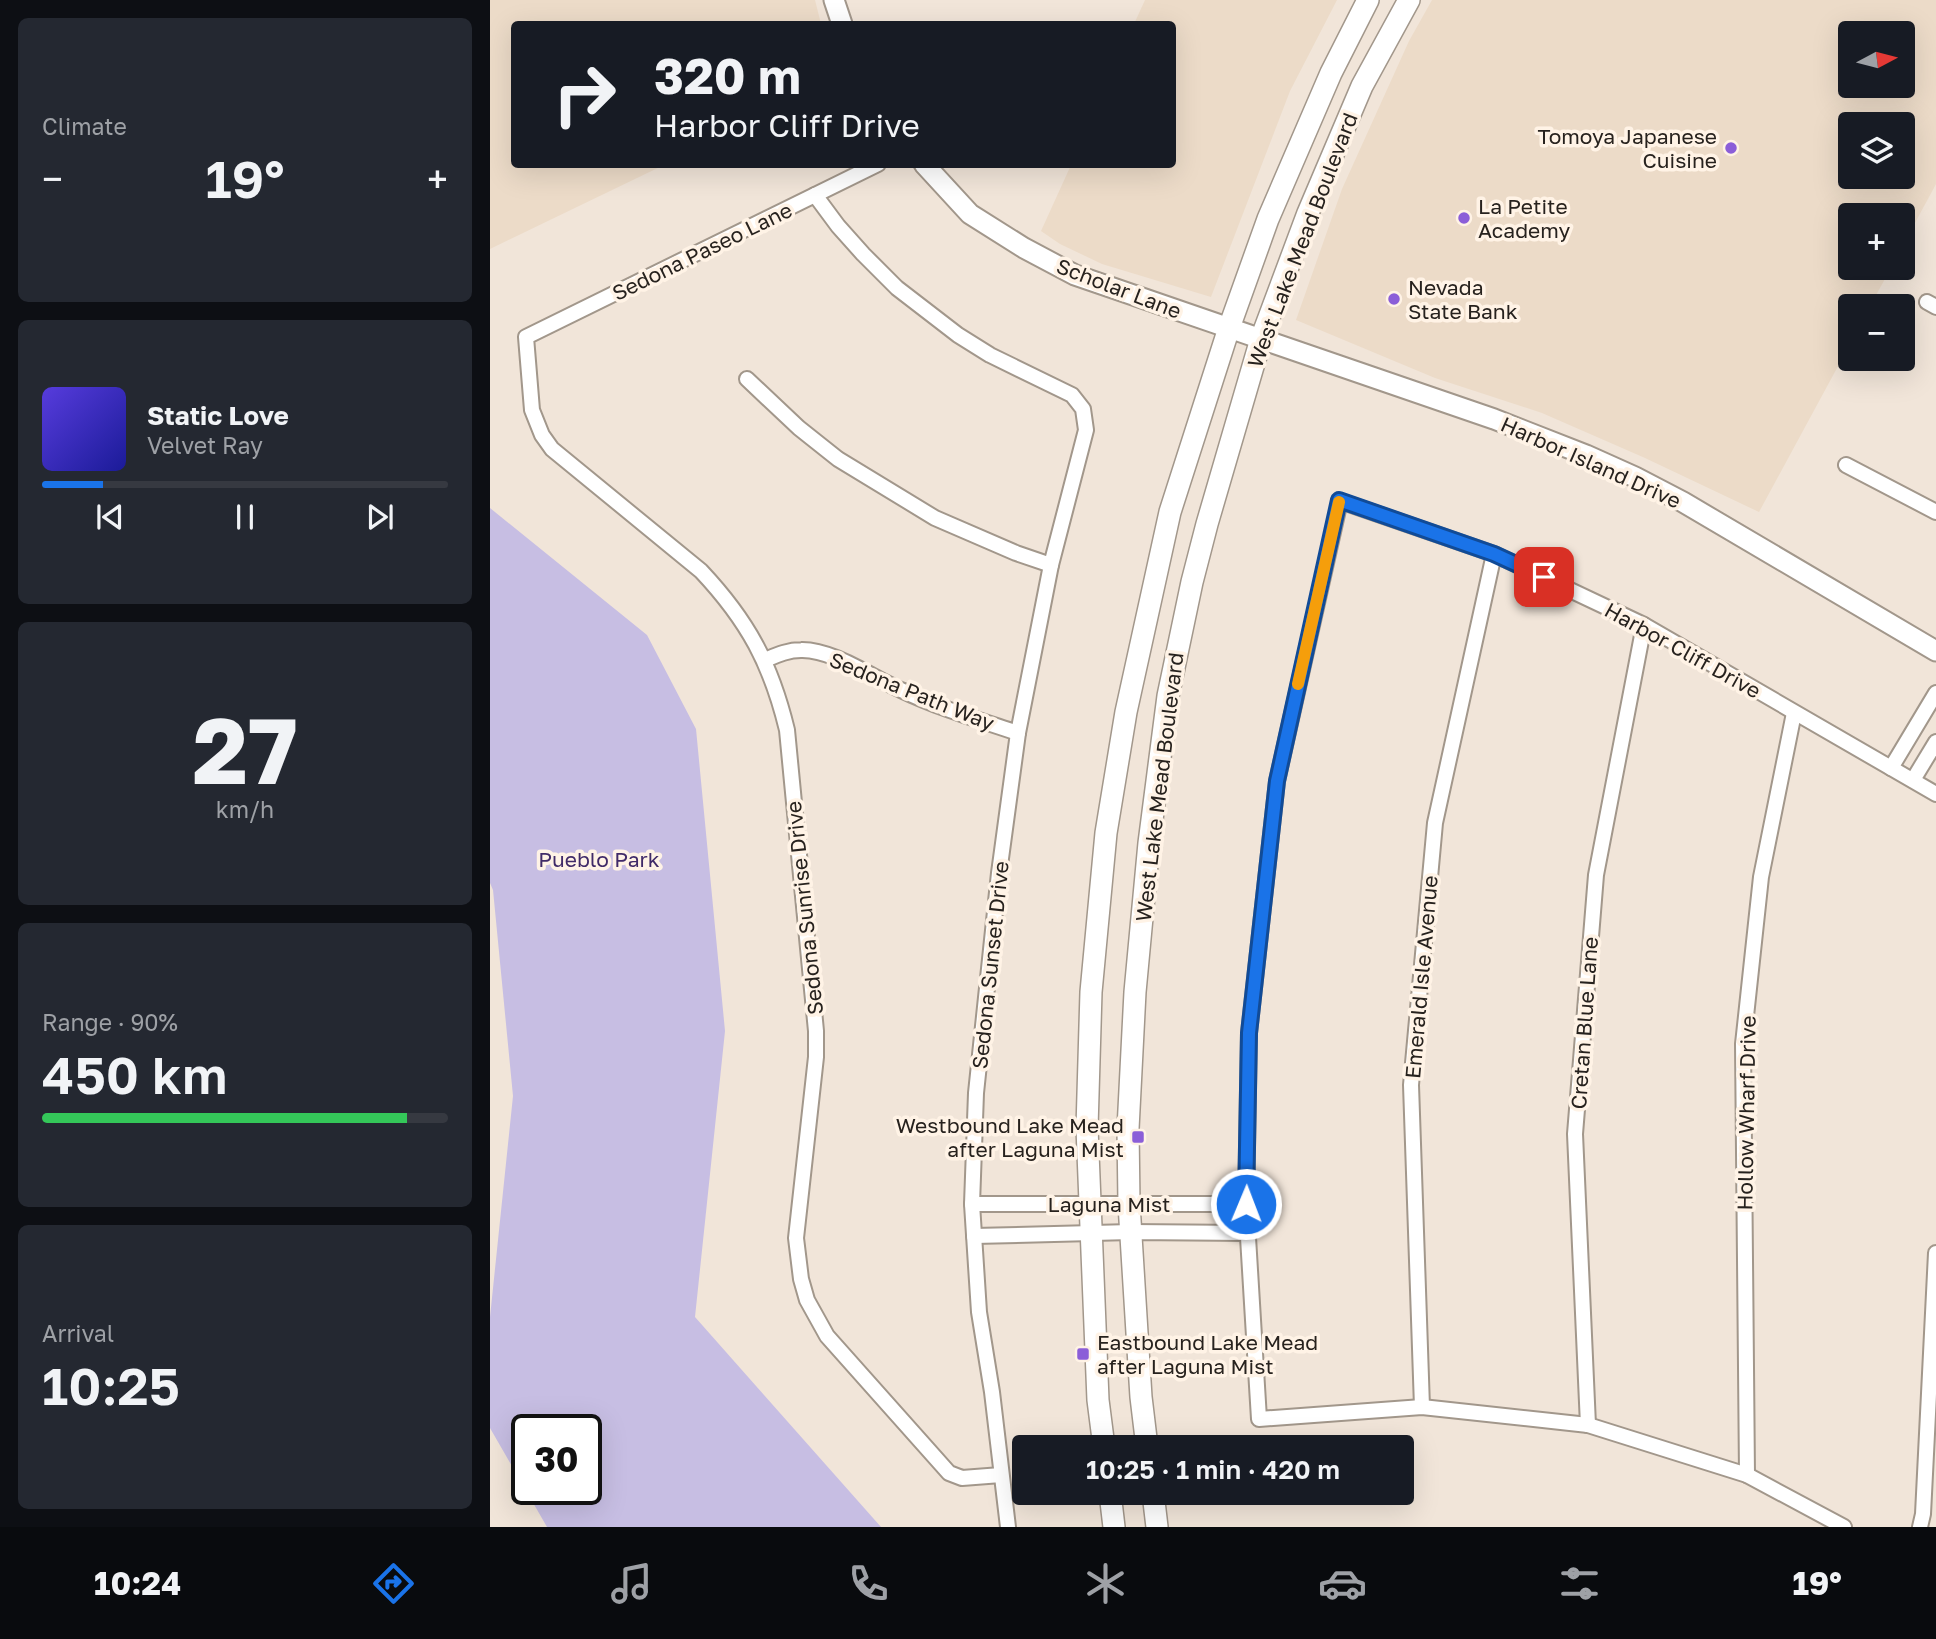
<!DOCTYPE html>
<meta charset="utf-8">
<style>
:root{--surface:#171b24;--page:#242831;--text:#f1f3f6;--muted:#9ea1a6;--line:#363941;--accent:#1a73e8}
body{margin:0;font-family:"Golos Text",sans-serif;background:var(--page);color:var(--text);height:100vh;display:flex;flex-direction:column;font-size:26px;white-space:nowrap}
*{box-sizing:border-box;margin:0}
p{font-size:23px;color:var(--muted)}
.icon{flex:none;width:38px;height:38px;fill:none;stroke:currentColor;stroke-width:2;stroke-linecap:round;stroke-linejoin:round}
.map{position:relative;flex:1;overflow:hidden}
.drawer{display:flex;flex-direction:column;gap:18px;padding:18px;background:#0d0f14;width:490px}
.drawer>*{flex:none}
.top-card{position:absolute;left:21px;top:21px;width:665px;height:147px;border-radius:7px;box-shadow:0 7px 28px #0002;background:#171b24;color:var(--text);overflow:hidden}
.needle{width:46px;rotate:83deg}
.fabs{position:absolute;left:1348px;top:21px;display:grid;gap:14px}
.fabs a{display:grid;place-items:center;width:77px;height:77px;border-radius:7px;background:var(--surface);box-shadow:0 7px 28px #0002;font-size:35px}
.speed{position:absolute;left:21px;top:1414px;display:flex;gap:14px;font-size:35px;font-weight:700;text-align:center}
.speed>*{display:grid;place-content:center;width:91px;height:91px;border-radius:50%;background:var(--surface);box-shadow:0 7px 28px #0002;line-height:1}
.speed .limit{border:4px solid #111;border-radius:10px;background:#fff;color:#111}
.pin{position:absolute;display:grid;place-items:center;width:60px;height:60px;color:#fff;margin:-30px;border-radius:14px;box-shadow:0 4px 10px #0006}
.me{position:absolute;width:77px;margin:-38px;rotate:1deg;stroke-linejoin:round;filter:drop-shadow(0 0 5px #0008)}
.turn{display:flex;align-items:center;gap:24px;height:147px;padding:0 28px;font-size:32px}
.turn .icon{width:91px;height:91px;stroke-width:2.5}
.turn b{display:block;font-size:49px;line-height:60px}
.big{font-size:52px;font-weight:600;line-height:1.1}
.drawer .card{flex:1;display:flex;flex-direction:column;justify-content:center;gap:10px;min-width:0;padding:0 24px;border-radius:10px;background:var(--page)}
.drawer .dial{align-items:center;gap:0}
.dial b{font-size:91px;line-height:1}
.song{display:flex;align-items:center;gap:21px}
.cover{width:84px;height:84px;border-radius:10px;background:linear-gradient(135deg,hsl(250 70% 55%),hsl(240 70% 35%))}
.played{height:7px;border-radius:4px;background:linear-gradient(90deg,var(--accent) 15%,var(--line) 15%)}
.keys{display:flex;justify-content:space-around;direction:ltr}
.heat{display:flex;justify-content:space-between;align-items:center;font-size:38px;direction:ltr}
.charge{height:10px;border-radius:5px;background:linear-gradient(90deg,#34c759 90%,var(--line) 0)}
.trip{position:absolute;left:522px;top:1435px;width:402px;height:70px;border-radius:7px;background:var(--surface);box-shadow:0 7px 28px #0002;font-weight:600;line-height:70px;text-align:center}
.tab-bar{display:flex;height:112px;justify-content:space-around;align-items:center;background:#090b0e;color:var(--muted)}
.tab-bar .icon{width:49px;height:49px}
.tab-bar .on{color:var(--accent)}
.tab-bar b{font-size:32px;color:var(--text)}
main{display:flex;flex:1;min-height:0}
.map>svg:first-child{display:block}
</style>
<main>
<section class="drawer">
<div class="card"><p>Climate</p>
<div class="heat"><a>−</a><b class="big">19°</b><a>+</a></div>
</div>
<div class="card">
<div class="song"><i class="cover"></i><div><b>Static Love</b><p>Velvet Ray</p></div></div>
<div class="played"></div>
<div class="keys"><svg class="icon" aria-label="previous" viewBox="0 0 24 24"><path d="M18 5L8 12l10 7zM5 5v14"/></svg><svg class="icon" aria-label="pause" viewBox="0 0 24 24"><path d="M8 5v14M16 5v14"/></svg><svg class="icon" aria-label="next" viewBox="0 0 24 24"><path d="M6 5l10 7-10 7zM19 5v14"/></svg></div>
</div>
<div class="card dial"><b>27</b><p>km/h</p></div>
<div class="card"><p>Range · 90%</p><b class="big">450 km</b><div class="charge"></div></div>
<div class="card"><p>Arrival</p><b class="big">10:25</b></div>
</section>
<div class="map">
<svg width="1446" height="1527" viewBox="0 0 1446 1527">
<rect width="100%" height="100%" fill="#f1e5d9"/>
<g fill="#ecdbc8" fill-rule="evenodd">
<polygon points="0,0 325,0 331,24 24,24 24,164 174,165 0,249"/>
<polygon points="655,0 847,0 800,91 721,297 612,264 570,244 551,231 581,165 682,164 682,24 644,24"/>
<path d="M942,0H1446V184L1412,247V215H1360V268H1401L1380,306H1360V344L1269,512L1155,458L1052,413L945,378L806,320L852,189L919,41ZM1360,33H1412V86H1360ZM1360,124H1412V177H1360Z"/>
</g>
<path fill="#c7bee3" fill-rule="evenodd" d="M0,508L157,635L206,729L235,1031L205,1317L391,1527H57L0,1428V1317L23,1096L3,890L0,883ZM37,1430H96V1489H37Z"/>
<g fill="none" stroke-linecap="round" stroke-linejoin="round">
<defs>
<g id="street">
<path d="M388,164L36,337L42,410L52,435L62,449L211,571C258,621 281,664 297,730L326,1031V1057L306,1238L311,1279L317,1300L337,1336L459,1473L472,1478L511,1475"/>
<polyline points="325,195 348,226 373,254 407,288 468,335 500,355 582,395 593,409 596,430 561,565 528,733 509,873 486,1093 482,1204 489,1312 502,1392 518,1527"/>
<polyline points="1437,302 1446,307"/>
<polyline points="257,379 309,428 348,459 445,518 526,553 561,565"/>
<polyline points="1356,465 1446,512"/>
<path d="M275,660C287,655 298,650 311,650C342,649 383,678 411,690C449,708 489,720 528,733"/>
<polyline points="1401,768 1446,693"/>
<polyline points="1423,780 1446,742"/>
<polyline points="482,1204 756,1204"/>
<polyline points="484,1236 641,1232 758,1233"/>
<polyline points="932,1407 921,1085 945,823 1004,554"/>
<polyline points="1098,1425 1085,1134 1106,875 1154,625"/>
<polyline points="1257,1475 1253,1044 1271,877 1304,713"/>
<polyline points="1354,1527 1257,1475 1098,1425 932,1407 769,1419 756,1204 759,1033 787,781 850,501 1004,554 1154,625 1446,794"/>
<polyline points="1430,1527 1433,1514 1446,1253"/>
</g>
<g id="secondary">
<polyline points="344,0 352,24"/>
<polyline points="434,164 480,214 534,248 585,275 1004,419 1096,455 1145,477 1193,502 1446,651"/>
</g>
<g id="primary">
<polyline points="614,1447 608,1400 597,1128 601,992 616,833 636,712 680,512 739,328 778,219 841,73 878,0"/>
<polyline points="657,1447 651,1397 639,1204 638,1129 645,992 659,843 678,696 702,582 717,524 771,339 818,213 872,86 919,0"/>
<polyline points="620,1493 624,1527"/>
<polyline points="663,1493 667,1527"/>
</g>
</defs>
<use href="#street" stroke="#a2978b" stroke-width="18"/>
<use href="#secondary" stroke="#a2978b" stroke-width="23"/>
<use href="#primary" stroke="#a2978b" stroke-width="24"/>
<use href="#street" stroke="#fff" stroke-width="14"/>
<use href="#secondary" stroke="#fff" stroke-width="19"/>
<use href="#primary" stroke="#fff" stroke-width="21"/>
</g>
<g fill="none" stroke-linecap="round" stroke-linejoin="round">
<defs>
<polyline id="route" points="756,1204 759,1033 787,781 849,500 1004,554 1054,577"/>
</defs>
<use href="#route" stroke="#114b97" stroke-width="18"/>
<use href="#route" stroke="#1a73e8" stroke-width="12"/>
<polyline stroke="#f59e0b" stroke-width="12" points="808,684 849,502"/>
</g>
<g fill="#8b5ed8" stroke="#fff3e6" stroke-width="2.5">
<circle cx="1241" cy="148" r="7"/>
<circle cx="974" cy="218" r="7"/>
<circle cx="904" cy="299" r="7"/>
<rect x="641" y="1130" width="14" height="14" rx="3.5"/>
<rect x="586" y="1347" width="14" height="14" rx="3.5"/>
</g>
<g text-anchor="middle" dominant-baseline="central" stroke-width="7" stroke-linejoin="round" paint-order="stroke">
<g font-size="21" fill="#27221e" stroke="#fff3e6" text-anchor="start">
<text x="1227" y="136" text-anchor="end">Tomoya Japanese<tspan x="1227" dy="24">Cuisine</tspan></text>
<text x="988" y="206">La Petite<tspan x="988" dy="24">Academy</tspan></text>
<text x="918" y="287">Nevada<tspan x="918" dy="24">State Bank</tspan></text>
<text x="634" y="1125" text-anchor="end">Westbound Lake Mead<tspan x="634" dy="24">after Laguna Mist</tspan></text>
<text x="607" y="1342">Eastbound Lake Mead<tspan x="607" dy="24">after Laguna Mist</tspan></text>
</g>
<g font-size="21" fill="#27221e" stroke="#fff3e6">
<text transform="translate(812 240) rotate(-69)">West Lake Mead Boulevard</text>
<text transform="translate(212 251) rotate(-26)">Sedona Paseo Lane</text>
<text transform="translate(629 288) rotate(21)">Scholar Lane</text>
<text transform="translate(1101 462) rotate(24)">Harbor Island Drive</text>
<text transform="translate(1193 650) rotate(29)">Harbor Cliff Drive</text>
<text transform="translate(422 691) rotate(22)">Sedona Path Way</text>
<text transform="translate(669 787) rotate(-83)">West Lake Mead Boulevard</text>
<text transform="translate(314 908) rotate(-96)">Sedona Sunrise Drive</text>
<text transform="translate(500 965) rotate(-84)">Sedona Sunset Drive</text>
<text transform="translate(931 977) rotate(-85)">Emerald Isle Avenue</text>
<text transform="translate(1094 1023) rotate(-86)">Cretan Blue Lane</text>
<text transform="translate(1256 1113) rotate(-89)">Hollow Wharf Drive</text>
<text x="619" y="1204">Laguna Mist</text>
</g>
<g font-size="21" fill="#402a68" stroke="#fff3e6">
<text x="109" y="859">Pueblo Park</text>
</g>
</g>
</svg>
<div class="fabs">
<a><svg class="needle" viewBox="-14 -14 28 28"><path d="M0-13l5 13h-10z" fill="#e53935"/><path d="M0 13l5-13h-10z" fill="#9ea1a6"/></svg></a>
<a><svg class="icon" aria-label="layers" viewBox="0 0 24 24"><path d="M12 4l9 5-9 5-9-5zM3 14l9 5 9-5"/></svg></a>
<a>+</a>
<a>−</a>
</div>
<div class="speed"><div class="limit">30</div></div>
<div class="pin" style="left:1054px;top:577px;background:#d93025"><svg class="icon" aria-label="arrive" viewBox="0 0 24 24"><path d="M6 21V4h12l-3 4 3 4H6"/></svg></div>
<svg class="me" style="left:756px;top:1204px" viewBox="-20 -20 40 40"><circle r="17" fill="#1a73e8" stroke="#fff" stroke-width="3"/><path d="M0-11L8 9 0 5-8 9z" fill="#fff"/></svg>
<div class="trip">10:25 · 1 min · 420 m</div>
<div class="top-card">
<div class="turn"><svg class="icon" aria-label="right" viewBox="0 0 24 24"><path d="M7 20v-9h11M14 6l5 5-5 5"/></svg><div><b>320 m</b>Harbor Cliff Drive</div></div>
</div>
</div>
</main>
<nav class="tab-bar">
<b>10:24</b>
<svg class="icon on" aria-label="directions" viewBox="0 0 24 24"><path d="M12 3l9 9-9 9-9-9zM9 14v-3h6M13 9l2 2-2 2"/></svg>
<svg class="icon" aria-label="music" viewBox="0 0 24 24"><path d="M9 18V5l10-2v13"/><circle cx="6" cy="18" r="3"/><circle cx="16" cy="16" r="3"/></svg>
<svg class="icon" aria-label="phone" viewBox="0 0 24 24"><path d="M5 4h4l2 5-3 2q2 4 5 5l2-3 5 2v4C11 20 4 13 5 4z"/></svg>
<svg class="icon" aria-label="climate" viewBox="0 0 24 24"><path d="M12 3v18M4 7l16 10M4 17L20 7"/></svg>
<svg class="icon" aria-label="car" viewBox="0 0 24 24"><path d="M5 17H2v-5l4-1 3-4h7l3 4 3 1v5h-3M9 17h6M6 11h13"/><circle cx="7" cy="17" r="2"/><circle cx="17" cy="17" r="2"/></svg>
<svg class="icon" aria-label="filters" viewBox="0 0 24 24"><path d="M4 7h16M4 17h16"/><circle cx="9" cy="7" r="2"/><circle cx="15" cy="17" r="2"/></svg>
<b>19°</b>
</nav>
